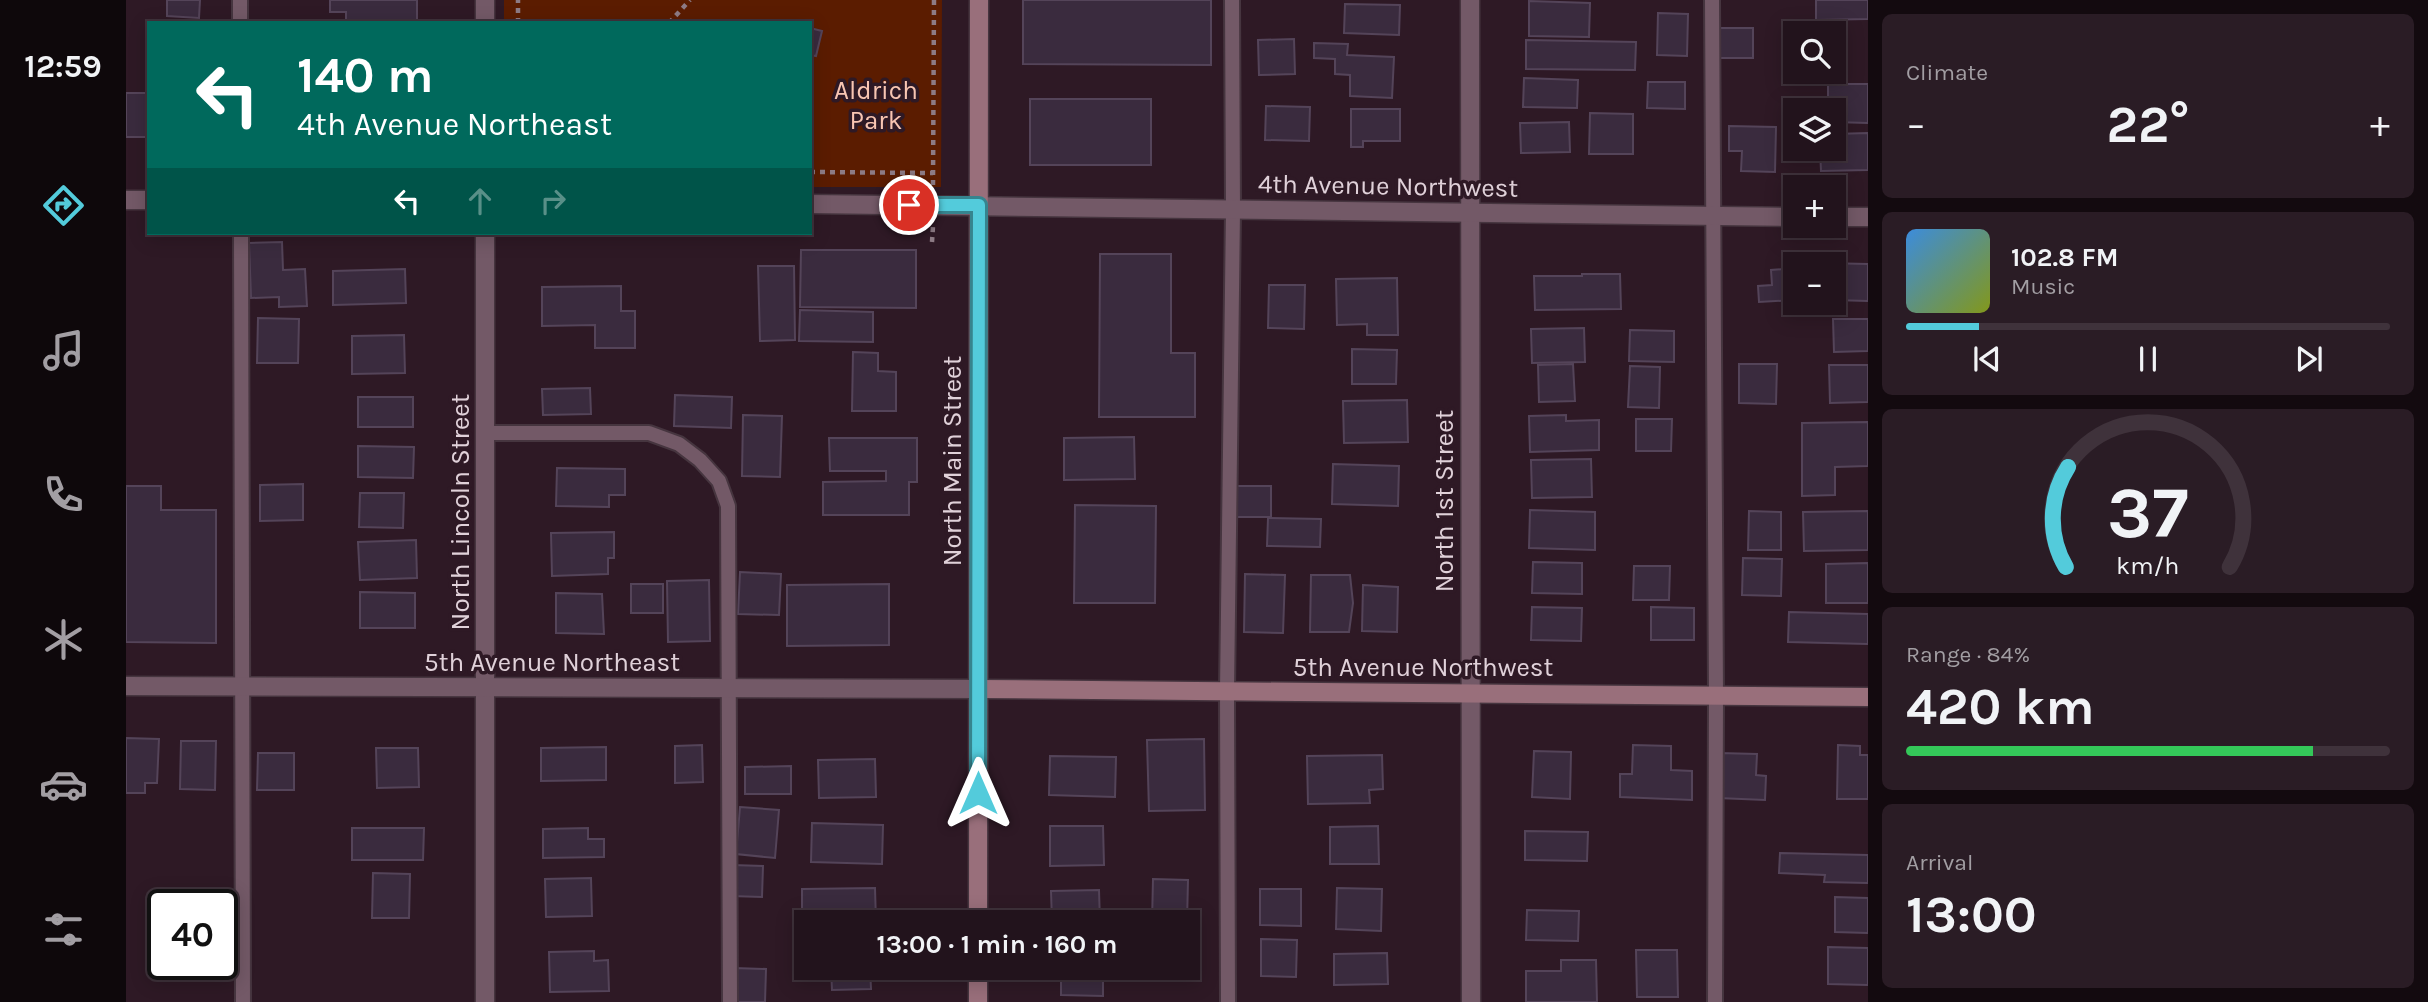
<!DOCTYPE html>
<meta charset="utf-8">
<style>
:root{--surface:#22131c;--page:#2a1c25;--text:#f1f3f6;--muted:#a29ea3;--line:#3f323b;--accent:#53cbdb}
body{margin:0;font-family:Karla,sans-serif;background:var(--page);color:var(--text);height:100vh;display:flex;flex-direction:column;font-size:26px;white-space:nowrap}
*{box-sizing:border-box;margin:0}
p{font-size:23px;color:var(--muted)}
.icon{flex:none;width:38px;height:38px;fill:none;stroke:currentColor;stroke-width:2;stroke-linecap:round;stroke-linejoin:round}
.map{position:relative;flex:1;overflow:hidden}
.side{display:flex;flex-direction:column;gap:14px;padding:14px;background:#130a0f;width:560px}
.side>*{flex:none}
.top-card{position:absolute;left:21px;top:21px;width:665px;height:214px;border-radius:0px;box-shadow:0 4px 18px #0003,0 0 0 2px var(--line);background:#00695c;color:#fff;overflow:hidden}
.tools{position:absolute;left:1657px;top:21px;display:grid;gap:14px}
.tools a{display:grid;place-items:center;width:63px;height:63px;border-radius:0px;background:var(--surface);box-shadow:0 4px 18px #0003,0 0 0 2px var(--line);font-size:35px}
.speed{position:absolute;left:21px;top:889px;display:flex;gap:14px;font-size:35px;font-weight:700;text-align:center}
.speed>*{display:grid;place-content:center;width:91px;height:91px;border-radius:50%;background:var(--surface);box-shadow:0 4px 18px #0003,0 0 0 2px var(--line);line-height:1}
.speed .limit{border:4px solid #111;border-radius:10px;background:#fff;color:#111}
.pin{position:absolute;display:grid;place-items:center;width:60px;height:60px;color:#fff;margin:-30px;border:4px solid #fff;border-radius:50%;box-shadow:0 2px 7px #0007}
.me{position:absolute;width:77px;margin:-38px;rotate:0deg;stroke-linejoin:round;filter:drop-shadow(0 0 5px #0008)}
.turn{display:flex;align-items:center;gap:24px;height:147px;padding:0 35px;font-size:32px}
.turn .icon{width:91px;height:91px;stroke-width:2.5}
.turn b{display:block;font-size:49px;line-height:60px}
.lanes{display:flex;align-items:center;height:66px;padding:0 35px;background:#0003;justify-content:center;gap:35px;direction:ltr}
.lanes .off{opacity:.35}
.big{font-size:52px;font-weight:700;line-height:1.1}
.side .widget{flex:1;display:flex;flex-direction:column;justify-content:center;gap:10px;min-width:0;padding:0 24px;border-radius:10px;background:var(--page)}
.side .dial{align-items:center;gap:0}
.dial svg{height:182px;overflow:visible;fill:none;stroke:var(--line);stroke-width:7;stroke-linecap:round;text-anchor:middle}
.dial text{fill:var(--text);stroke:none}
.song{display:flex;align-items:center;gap:21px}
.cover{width:84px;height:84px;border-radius:10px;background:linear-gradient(135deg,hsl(210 70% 55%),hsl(70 70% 35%))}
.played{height:7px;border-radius:4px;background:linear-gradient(90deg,var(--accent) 15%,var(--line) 15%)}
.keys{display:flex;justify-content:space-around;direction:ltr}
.heat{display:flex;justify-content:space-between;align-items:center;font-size:38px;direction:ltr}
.charge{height:10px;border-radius:5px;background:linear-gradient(90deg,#34c759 84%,var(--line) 0)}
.trip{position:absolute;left:668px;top:910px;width:406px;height:70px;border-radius:0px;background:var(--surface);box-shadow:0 4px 18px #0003,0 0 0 2px var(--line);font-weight:700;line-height:70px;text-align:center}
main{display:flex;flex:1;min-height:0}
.tabs{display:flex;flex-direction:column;width:126px;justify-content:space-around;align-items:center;background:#0e080b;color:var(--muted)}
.tabs .icon{width:49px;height:49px}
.tabs .on{color:var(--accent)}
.tabs b{font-size:32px;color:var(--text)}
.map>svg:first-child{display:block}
</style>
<main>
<nav class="tabs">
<b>12:59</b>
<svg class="icon on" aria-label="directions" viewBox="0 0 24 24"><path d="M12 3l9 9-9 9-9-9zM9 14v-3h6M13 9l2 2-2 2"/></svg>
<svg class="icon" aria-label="music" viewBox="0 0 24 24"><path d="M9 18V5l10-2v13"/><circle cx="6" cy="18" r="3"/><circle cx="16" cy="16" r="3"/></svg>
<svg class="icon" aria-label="phone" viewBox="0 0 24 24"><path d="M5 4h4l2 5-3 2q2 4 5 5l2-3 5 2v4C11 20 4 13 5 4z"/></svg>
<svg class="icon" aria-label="climate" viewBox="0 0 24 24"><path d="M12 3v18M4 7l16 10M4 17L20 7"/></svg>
<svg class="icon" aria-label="car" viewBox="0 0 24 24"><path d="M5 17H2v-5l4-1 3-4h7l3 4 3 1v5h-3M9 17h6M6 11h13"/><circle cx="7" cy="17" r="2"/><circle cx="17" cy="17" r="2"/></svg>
<svg class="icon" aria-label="filters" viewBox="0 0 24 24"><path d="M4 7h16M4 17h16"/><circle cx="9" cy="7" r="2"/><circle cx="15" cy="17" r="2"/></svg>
</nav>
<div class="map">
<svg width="1742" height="1002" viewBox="0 0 1742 1002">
<rect width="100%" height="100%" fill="#2e1925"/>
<polygon fill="#5b1c00" points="378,0 816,0 815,187 684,187 684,23 378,23"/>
<g fill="#3a2b3e" stroke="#544459" stroke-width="2">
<polygon points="41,0 74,0 73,18 41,16"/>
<polygon points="204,0 291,0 291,23 220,23 220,12 204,12"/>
<polygon points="897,0 1085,0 1085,65 897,64"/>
<polygon points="1690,0 1742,0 1742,19 1690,20"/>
<polygon points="1403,1 1464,3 1463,37 1403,36"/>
<polygon points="1219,4 1274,5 1273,35 1218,33"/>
<polygon points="1532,13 1562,14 1561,56 1531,55"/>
<polygon points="684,28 696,31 690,56 684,55"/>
<rect x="1594" y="28" width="33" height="30"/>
<polygon points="1168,39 1169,74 1133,75 1132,40"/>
<polygon points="1400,40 1510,42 1509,70 1400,69"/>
<polygon points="1188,43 1222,44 1221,55 1268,57 1266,98 1224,96 1224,75 1209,74 1209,59 1188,58"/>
<polygon points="1398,78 1452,80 1451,108 1397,107"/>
<polygon points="1522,82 1559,82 1559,109 1521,108"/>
<polygon points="1702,84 1742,84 1742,123 1708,122 1708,110 1702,110"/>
<rect x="0" y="93" width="23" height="44"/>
<rect x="904" y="99" width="121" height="66"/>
<polygon points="1140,106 1184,107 1183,141 1139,140"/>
<polygon points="1225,109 1274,109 1274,141 1237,141 1237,147 1225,147"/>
<polygon points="1464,113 1507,114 1507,154 1463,154"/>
<polygon points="1443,122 1444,152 1395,153 1394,123"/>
<polygon points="1603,126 1650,127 1649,172 1615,171 1616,151 1603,151"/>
<polygon points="1742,133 1742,170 1695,171 1694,149 1708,149 1708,134"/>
<polygon points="156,242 157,270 179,269 181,306 153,307 153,297 125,298 123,243"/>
<polygon points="675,250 790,250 790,308 674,307"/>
<polygon points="974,254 1045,254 1045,353 1069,353 1069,417 973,417"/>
<polygon points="1699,263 1742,264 1742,301 1708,300 1708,264"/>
<polygon points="632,266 668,266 669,340 634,341"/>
<polygon points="1670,268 1670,300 1633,302 1632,286 1646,285 1645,270"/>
<polygon points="279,269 280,303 207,305 207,271"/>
<polygon points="1456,274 1494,274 1495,309 1409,310 1408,276 1456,276"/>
<polygon points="1271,278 1272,335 1241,335 1241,324 1211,325 1210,279"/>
<polygon points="1143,285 1179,285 1178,329 1142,328"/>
<polygon points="495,286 495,311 509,311 509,348 469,348 469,325 416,326 416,287"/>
<polygon points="674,310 747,312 747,342 673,341"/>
<polygon points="132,318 173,319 172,363 131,363"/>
<polygon points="1707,319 1742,319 1742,351 1708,352"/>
<polygon points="1458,328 1459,362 1406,363 1405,329"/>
<polygon points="1504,330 1548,331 1548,362 1503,361"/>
<polygon points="278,335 279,373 226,374 226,336"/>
<polygon points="1226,349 1271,350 1270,384 1226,384"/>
<polygon points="727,352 752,353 752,371 770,372 770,411 726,411"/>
<polygon points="1447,364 1449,401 1413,402 1412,365"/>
<polygon points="1613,364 1651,364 1650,404 1613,403"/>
<polygon points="1703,365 1742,365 1742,402 1704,403"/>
<polygon points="1504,366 1534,367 1533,408 1502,407"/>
<polygon points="464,388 465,414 417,415 416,389"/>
<polygon points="549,395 606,397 605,428 548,426"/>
<rect x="232" y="397" width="55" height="30"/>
<polygon points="1281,400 1282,442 1218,443 1217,401"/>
<polygon points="617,415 656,416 654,477 616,476"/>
<polygon points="1440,415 1440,421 1473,420 1473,450 1404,452 1403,416"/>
<polygon points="1510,419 1546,419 1545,451 1510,451"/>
<polygon points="1742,422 1742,466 1709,467 1709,495 1676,496 1676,423"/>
<polygon points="1008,437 1009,479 938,480 938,438"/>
<polygon points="703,438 791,438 791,482 783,482 783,515 697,515 697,482 760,481 760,471 704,471"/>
<polygon points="232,446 288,447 287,478 232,477"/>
<polygon points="1465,459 1466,497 1406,498 1405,460"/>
<polygon points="1207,464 1273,466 1272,506 1206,504"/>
<polygon points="431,468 499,469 499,495 483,495 483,507 430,506"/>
<polygon points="177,484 177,520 134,521 134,485"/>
<polygon points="0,486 35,486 35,510 90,510 90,643 0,642"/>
<rect x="1109" y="486" width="36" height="31"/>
<polygon points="234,493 278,493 277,528 233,527"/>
<polygon points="949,505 1030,506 1029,603 948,603"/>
<polygon points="1404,510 1469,512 1469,550 1403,548"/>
<polygon points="1623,511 1655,512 1655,550 1622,550"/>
<polygon points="1742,511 1742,550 1678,551 1677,512"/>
<polygon points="1142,518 1195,519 1194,547 1141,546"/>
<polygon points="488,532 488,558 482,558 482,574 426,576 425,533"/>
<polygon points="290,540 291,578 234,580 232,542"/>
<polygon points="1617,558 1656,559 1655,596 1616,595"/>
<polygon points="1407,562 1456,563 1456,594 1406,593"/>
<polygon points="1742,563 1742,603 1700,603 1700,564"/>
<polygon points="1508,566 1544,566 1543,600 1507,600"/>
<polygon points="614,572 655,574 653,615 612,614"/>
<polygon points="1119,574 1159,575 1157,633 1118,632"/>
<polygon points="1185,575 1224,575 1227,603 1223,632 1184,632"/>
<polygon points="583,580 584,641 542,642 541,581"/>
<rect x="505" y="584" width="32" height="29"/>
<polygon points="763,584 763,645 661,646 661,585"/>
<polygon points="1237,585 1272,587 1271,632 1236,631"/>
<polygon points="234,592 289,593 289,628 234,628"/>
<polygon points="430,593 476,594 478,634 430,633"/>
<polygon points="1406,607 1456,608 1455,641 1405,640"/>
<polygon points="1525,607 1568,608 1568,640 1525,640"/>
<polygon points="1663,612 1742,614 1742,644 1662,642"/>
<polygon points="0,738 33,739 31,783 19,783 19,793 0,793"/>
<polygon points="1078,739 1079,810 1023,811 1021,740"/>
<polygon points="55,741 90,741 89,790 54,789"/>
<polygon points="576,745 577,782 549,783 549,746"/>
<polygon points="1507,745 1545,746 1545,770 1566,771 1566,800 1494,797 1494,774 1506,774"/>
<polygon points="1712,745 1734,746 1734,755 1742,755 1742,799 1711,799"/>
<polygon points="480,747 480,780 415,781 415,748"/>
<polygon points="250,748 292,748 293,787 251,788"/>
<polygon points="1408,751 1445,752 1444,799 1406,797"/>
<polygon points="132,753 168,753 168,790 131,790"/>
<polygon points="1593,753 1631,754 1630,775 1640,776 1639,800 1592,798"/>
<polygon points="1256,755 1257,789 1243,790 1244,803 1182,804 1181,756"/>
<polygon points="924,756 990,757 989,797 923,795"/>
<polygon points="749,759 750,797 693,798 692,760"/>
<polygon points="665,766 665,794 619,794 619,767"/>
<polygon points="614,807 653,810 649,858 610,854"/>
<polygon points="686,823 757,825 756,864 685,862"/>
<polygon points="924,826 977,826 978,865 924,866"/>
<polygon points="1252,826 1253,864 1204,864 1204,827"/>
<polygon points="226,828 298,828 297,860 226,860"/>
<polygon points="462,828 462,839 478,839 478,857 417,858 417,829"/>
<polygon points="1399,831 1462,832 1461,861 1399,860"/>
<polygon points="1654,853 1742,855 1742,883 1698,882 1699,875 1653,873"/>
<polygon points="606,865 637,866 636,897 605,896"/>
<polygon points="247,873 284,874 283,918 246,918"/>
<polygon points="465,878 466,916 420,917 419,879"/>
<polygon points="1027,879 1062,880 1061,922 1026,922"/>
<polygon points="749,888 750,922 681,922 681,928 676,928 676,889"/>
<polygon points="1211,888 1256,889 1255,931 1210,929"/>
<polygon points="1134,889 1175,889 1175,926 1134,925"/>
<polygon points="973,890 974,922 926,922 925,891"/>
<polygon points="1709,897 1742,898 1742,933 1709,932"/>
<polygon points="1401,910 1453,911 1452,941 1400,940"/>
<polygon points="1135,939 1171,940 1170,977 1135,976"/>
<polygon points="1702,947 1742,948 1742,985 1702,984"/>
<polygon points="1510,950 1551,950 1552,997 1511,997"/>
<polygon points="468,951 468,961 482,960 483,991 424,992 423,952"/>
<polygon points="1261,953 1262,984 1208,985 1208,954"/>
<polygon points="1435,960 1470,960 1471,1002 1400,1002 1400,971 1435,971"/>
<polygon points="608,968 640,969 639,1002 607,1002"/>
<polygon points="705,968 744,968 745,989 706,990"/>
<polygon points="935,968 977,968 977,996 935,995"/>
</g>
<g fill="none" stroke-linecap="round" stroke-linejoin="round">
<defs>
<g id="lane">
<polyline points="114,0 114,23"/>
<polyline points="1586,0 1590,695 1589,1002"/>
<polyline points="115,233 117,1002"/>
<polyline points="360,433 523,433 553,444 574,460 593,481 602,506 604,1002"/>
<polyline points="1102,1002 1101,692 1107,210 1106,0"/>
</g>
<g id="street">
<polyline points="359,0 359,23"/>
<polyline points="1344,0 1345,1002"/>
<polyline points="0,200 23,200"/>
<polyline points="684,204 1670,217"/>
<polyline points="1708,217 1742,217"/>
<polyline points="359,233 359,1002"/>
<polyline points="0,686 852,689"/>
</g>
<g id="secondary">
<polyline points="852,689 1742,697"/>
<polyline points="852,922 853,0"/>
<polyline points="852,968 852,1002"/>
</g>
</defs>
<use href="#lane" stroke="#46353f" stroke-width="18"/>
<use href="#street" stroke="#46353f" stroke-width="21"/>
<use href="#secondary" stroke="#46353f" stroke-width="21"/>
<g stroke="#8d7b85" stroke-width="4.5" stroke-dasharray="5 5" stroke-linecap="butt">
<polyline points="392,23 392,0"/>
<polyline points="543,23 564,0"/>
<polyline points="684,172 807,173"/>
<polyline points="807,185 808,0"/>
<polyline points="806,242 807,226"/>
</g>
<use href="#lane" stroke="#735967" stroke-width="14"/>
<use href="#street" stroke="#735967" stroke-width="18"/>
<use href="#secondary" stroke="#996f7b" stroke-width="18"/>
</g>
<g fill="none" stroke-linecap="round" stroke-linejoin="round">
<defs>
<polyline id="route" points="783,205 853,205 852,793"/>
</defs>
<use href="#route" stroke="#36848e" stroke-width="18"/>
<use href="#route" stroke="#53cbdb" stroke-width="12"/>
</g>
<g text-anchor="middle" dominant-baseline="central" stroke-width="7" stroke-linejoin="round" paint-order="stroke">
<g font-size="26" fill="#f8c5b2" stroke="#2e1925">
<text x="750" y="90">Aldrich<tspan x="750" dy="30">Park</tspan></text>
</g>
<g font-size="26" fill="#e0d1d9" stroke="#2e1925">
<text transform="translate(1262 186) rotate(1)">4th Avenue Northwest</text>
<text transform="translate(826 461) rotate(-90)">North Main Street</text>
<text transform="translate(1318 501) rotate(-90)">North 1st Street</text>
<text transform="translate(334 512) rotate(-90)">North Lincoln Street</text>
<text x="426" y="662">5th Avenue Northeast</text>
<text x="1297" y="667">5th Avenue Northwest</text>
</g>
</g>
</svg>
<div class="tools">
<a><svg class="icon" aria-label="search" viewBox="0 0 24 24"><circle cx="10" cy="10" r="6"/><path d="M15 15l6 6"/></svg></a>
<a><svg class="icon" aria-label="layers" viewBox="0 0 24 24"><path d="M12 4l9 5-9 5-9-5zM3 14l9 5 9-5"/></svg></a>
<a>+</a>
<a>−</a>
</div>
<div class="speed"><div class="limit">40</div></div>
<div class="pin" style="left:783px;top:205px;background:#d93025"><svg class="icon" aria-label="arrive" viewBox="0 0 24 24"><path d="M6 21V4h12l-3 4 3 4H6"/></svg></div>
<svg class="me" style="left:852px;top:793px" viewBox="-20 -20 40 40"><path d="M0-17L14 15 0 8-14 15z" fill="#53cbdb" stroke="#fff" stroke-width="4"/></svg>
<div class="trip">13:00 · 1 min · 160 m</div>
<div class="top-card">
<div class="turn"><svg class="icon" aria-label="left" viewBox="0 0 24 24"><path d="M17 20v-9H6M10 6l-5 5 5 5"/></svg><div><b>140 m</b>4th Avenue Northeast</div></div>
<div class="lanes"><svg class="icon" aria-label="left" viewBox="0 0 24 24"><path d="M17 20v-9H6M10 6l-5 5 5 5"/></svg><svg class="icon off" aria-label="ahead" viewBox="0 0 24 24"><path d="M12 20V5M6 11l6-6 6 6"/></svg><svg class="icon off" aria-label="right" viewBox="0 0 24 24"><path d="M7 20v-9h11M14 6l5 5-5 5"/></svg></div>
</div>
</div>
<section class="side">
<div class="widget"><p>Climate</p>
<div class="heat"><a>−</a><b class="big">22°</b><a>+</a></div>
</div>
<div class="widget">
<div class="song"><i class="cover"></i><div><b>102.8 FM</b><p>Music</p></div></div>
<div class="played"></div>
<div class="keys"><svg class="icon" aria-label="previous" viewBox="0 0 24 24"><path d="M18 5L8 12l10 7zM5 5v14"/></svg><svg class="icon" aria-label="pause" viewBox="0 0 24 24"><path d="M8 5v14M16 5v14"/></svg><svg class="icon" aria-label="next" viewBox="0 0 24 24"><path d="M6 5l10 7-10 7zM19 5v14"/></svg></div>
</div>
<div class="widget dial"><svg viewBox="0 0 100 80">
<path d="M14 69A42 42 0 1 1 86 69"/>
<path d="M14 69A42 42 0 0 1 15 25" stroke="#53cbdb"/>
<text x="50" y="56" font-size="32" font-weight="700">37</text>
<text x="50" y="72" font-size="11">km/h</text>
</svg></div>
<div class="widget"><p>Range · 84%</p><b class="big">420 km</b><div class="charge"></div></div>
<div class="widget"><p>Arrival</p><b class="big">13:00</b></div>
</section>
</main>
